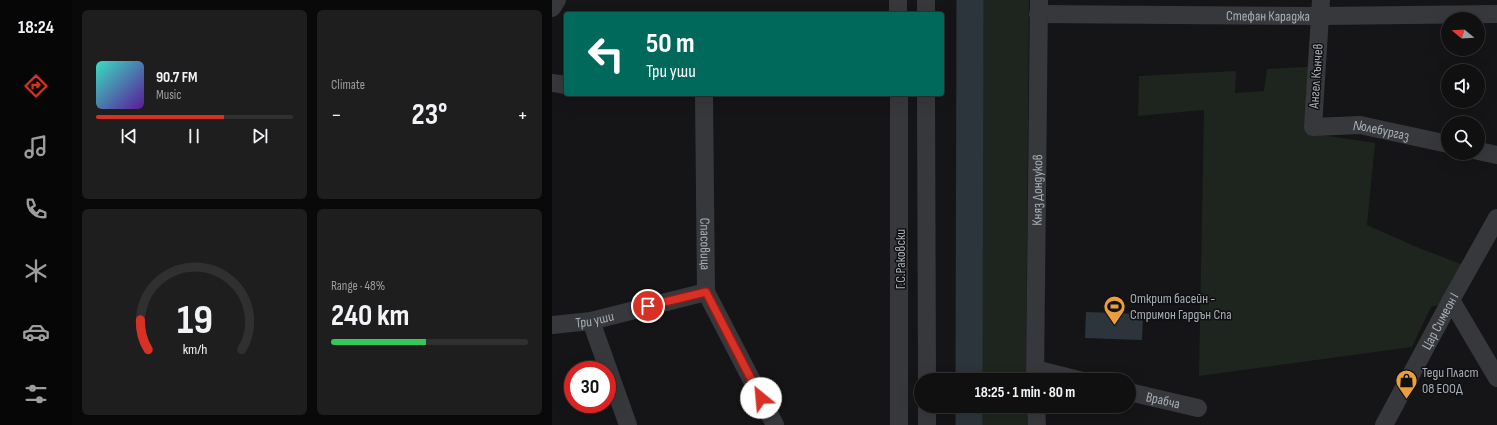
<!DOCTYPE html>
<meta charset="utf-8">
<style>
:root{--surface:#101011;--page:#1e1e1f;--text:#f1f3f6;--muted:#9c9d9f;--line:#303031;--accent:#d93025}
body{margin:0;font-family:"Sofia Sans Condensed",sans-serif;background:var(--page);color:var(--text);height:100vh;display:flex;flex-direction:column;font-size:15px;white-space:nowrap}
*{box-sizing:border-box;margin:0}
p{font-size:13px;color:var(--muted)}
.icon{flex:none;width:22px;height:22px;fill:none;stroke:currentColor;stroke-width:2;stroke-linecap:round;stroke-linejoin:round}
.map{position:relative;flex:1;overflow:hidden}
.sheet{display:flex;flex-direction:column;gap:10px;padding:10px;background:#090909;width:480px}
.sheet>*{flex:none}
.guide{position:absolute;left:12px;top:12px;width:380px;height:84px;border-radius:4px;box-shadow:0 4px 16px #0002,0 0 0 1px var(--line);background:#00695c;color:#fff;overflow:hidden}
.needle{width:26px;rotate:288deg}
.tools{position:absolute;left:889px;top:12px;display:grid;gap:8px}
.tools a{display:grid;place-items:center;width:44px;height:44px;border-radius:50%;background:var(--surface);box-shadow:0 4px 16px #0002,0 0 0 1px var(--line);font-size:20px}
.speed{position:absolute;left:12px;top:361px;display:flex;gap:8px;font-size:20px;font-weight:700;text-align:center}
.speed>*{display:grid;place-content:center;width:52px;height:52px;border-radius:50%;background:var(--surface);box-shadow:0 4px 16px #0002,0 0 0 1px var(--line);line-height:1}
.speed .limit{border:6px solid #d22;background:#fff;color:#111}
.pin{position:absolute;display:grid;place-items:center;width:34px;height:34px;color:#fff;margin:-17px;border:2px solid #fff;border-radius:50%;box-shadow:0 1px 4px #0007}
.me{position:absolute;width:44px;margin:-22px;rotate:332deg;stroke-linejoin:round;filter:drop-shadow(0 0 3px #0008)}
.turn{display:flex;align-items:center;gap:14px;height:84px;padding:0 16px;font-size:18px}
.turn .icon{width:52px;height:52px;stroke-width:2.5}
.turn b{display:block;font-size:28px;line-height:34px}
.big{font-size:30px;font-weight:700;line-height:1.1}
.sheet .widget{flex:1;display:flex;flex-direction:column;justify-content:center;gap:6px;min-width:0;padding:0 14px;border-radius:6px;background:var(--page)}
.sheet .dial{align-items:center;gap:0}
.dial svg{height:104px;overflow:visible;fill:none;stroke:var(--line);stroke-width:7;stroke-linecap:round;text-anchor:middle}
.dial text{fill:var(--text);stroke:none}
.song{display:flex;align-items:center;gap:12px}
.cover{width:48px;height:48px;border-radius:6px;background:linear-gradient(135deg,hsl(170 70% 55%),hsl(270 70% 35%))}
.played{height:4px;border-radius:2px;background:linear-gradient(90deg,var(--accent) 65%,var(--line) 65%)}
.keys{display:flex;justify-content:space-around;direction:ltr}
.heat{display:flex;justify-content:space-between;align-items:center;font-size:22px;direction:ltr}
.charge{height:6px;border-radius:3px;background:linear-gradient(90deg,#34c759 48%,var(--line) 0)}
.sheet .tiles{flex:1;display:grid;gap:10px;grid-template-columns:repeat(2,1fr)}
.trip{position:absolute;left:362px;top:373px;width:222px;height:40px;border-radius:20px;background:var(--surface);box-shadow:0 4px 16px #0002,0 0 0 1px var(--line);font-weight:700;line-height:40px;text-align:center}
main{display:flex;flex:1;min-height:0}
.tabs{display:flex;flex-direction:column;width:72px;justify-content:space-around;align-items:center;background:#060607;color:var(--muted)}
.tabs .icon{width:28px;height:28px}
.tabs .selected{color:var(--accent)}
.tabs b{font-size:18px;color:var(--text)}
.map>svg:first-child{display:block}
</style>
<main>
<nav class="tabs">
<b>18:24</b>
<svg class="icon selected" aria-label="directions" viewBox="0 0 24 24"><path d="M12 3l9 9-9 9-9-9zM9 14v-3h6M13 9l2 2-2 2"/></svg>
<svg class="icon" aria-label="music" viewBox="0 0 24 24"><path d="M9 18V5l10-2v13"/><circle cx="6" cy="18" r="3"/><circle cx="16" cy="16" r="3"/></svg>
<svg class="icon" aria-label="phone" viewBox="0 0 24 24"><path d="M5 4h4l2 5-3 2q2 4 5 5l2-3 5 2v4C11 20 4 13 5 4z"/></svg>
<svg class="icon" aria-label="climate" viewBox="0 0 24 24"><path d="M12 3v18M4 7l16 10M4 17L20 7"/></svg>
<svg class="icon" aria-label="car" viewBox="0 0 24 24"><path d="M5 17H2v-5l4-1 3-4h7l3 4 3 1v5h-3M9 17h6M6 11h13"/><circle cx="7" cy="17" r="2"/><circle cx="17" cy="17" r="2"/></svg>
<svg class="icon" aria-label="filters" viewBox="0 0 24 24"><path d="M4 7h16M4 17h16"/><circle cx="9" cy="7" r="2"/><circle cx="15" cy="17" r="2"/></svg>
</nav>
<section class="sheet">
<div class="tiles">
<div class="widget">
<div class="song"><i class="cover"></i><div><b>90.7 FM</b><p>Music</p></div></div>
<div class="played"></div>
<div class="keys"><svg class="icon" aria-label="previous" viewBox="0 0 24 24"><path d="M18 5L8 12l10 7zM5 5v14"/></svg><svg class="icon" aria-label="pause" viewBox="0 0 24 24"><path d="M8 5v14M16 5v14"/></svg><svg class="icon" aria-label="next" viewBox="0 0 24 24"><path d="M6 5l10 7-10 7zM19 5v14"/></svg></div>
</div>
<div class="widget"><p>Climate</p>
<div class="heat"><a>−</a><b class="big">23°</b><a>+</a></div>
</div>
<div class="widget dial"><svg viewBox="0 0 100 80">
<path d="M14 69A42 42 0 1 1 86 69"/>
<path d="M14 69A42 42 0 0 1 8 46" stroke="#d93025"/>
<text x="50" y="56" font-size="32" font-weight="700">19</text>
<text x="50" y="72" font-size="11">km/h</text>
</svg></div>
<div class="widget"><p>Range · 48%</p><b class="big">240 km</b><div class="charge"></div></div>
</div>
</section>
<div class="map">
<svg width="945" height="425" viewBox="0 0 945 425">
<rect width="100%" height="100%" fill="#151517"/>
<g fill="#1d251e">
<polygon points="418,0 477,0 474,380 417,380"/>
<polygon points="757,67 756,133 823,143 815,225 867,248 914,266 892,303 879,307 860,347 647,376 652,110 586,116 587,76 684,71 683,93 712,91 715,69"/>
<polygon points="417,406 475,406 476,425 416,425"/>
</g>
<polygon fill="#2c353b" points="534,312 591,314 590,340 533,338"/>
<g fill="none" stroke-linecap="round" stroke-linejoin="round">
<g stroke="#2c353b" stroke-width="27">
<polyline points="417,380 418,0"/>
<polyline points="417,425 417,406"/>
</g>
<g stroke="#36383c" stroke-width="18">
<polyline points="346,0 346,14"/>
<path id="s1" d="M769,0L761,127L808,125L896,144"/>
<polyline points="0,8 5,0"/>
<polyline points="374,14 374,0"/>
<path id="s2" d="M486,14L769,16L945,14"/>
<polyline points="0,83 14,85"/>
<path id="s3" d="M152,94L154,292L223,425"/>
<polyline points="347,94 347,425"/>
<polyline points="374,94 375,380"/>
<polyline points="926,151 945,155"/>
<polyline points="899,300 945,378"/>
<polyline points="39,321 76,425"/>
<path id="s4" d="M0,325L39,321L154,292"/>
<polyline points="483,369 527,380"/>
<path id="s5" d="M483,380L487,0"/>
<path id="s6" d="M577,392L646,408"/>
<polyline points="375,406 375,425"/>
<polyline points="484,406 485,425"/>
<path id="s7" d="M832,425L899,300L945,218"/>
</g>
</g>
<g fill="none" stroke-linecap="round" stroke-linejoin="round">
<defs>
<polyline id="route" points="96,306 154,292 209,398"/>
</defs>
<use href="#route" stroke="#8d1f18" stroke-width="10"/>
<use href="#route" stroke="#d93025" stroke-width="7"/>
</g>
<defs>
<symbol id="stadium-pin" viewBox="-11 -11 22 30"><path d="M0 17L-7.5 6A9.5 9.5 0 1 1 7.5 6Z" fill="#ec9f39" stroke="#101012"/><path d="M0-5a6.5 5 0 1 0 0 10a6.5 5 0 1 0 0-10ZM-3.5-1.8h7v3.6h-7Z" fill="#111"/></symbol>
<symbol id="shop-pin" viewBox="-11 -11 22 30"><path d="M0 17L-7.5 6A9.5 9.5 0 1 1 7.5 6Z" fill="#ec9f39" stroke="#101012"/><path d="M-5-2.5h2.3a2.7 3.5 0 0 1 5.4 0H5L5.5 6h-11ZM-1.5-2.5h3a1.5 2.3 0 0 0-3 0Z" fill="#111"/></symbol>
</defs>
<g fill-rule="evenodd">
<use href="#stadium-pin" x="550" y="294" width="25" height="34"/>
<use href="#shop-pin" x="842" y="368" width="25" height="34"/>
</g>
<g text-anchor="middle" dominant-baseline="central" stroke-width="3" stroke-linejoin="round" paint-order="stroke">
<g font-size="14" fill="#a8aeb7" stroke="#101012">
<text stroke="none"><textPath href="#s2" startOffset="230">Стефан Караджа</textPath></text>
<text transform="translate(764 76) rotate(-86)">Ангел Кънчев</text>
<text stroke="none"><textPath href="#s1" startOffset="196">Люлебургаз</textPath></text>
<text stroke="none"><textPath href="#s5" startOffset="190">Княз Дондуков</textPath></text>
<text stroke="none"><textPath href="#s3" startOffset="150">Спасовица</textPath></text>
<text transform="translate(348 259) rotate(-90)">Г.С.Раковски</text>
<text stroke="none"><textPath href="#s4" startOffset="43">Три уши</textPath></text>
<text stroke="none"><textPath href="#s7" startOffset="118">Цар Симеон I</textPath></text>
<text stroke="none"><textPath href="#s6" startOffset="35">Врабча</textPath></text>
</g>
<g font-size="14" fill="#a8aeb7" stroke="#101012" text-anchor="start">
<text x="578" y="298">Открит басейн -<tspan x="578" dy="16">Стримон Гардън Спа</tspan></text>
<text x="870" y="372">Теди Пласт<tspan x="870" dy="16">08 ЕООД</tspan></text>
</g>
</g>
</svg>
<div class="tools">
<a><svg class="needle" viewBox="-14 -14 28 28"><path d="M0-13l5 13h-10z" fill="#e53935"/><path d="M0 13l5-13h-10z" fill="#9c9d9f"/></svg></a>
<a><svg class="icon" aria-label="sound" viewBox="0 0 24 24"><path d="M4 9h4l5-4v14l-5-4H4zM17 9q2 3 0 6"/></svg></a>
<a><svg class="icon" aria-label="search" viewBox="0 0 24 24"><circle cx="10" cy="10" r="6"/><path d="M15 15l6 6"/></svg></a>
</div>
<div class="speed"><div class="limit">30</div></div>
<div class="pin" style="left:96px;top:306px;background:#d93025"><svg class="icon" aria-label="arrive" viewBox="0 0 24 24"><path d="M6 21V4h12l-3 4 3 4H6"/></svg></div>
<svg class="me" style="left:209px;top:398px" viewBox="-20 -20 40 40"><circle r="19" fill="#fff"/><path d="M0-13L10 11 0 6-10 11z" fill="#d93025"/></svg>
<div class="trip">18:25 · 1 min · 80 m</div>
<div class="guide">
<div class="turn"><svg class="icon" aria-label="left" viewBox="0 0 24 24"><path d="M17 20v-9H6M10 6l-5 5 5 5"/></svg><div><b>50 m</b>Три уши</div></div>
</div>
</div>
</main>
